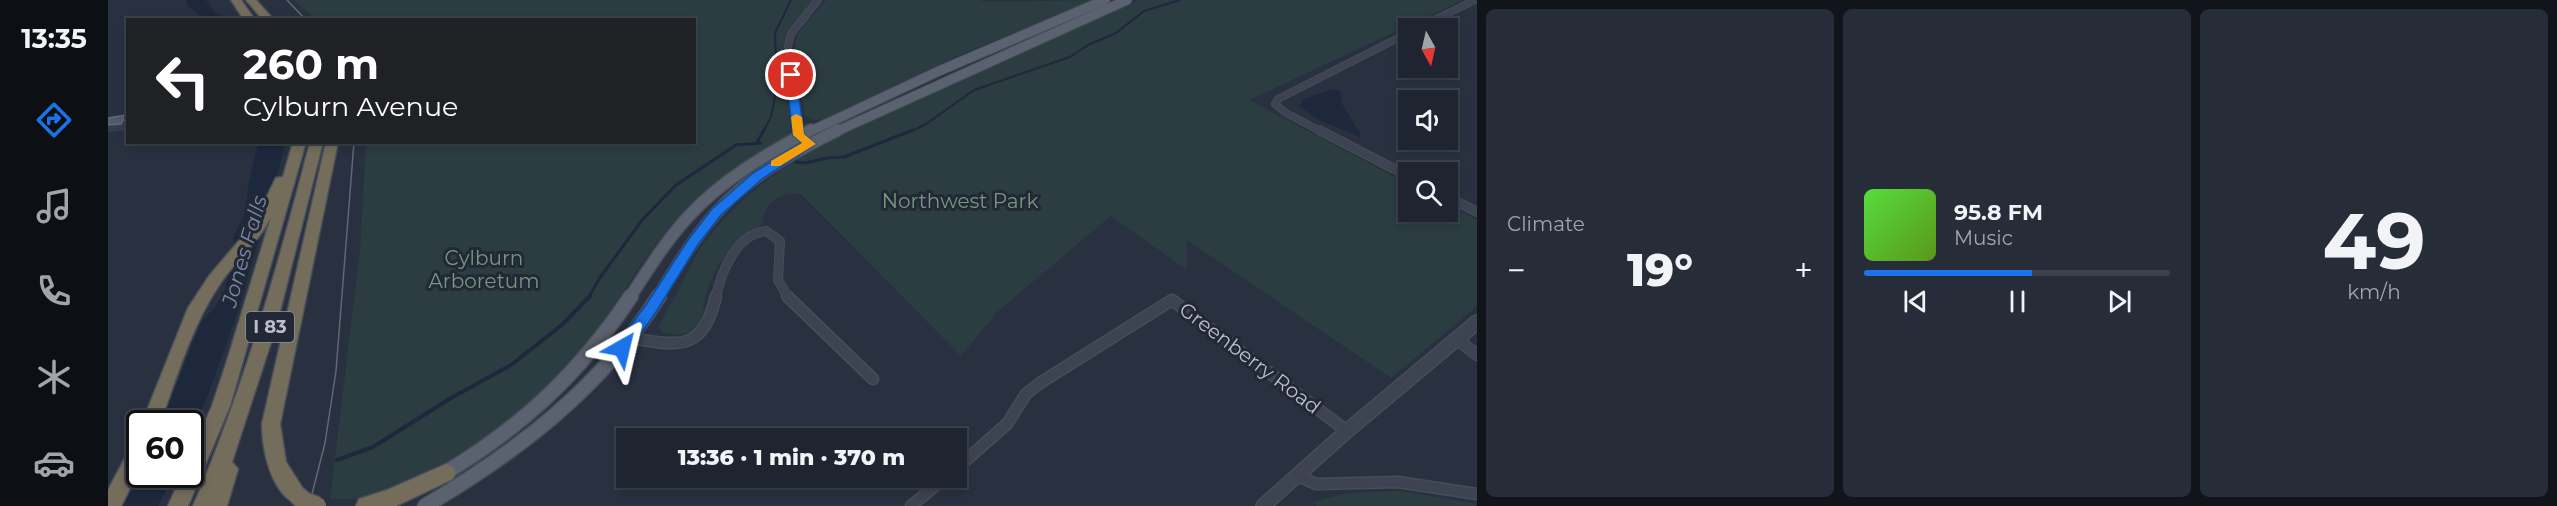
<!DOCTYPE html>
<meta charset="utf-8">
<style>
:root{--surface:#1f2530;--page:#272d38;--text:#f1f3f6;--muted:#a1a5ab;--line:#3c424c;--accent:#1a73e8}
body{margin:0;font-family:Montserrat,sans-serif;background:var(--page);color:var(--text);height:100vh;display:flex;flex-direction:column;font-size:22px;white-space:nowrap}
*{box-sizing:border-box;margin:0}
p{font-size:20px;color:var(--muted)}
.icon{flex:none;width:33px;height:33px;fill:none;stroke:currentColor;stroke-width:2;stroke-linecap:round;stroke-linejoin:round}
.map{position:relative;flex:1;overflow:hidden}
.side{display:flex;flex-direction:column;gap:9px;padding:9px;background:#11141a;width:1080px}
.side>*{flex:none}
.banner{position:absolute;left:18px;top:18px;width:570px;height:126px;border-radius:0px;box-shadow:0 3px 9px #0003,0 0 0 2px var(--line);background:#202124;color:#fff;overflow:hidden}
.needle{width:39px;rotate:172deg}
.fabs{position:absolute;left:1290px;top:18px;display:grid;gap:12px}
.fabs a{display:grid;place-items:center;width:60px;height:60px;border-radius:0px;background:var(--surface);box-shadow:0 3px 9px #0003,0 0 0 2px var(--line);font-size:30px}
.speed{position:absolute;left:18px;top:410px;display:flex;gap:12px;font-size:30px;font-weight:700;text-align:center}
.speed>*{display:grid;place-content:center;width:78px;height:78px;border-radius:50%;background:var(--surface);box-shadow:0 3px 9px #0003,0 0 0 2px var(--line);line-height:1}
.speed .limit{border:3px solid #111;border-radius:9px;background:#fff;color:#111}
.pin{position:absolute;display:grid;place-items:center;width:51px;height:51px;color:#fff;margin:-26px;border:3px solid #fff;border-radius:50%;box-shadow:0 2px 6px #0007}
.me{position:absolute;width:66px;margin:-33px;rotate:37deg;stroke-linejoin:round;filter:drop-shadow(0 0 4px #0008)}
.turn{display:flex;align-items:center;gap:21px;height:126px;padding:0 18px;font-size:27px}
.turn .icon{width:78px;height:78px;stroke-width:2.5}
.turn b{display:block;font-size:42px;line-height:51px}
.big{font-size:45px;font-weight:800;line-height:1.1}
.side .tile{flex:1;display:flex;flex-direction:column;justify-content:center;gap:9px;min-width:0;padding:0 21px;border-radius:9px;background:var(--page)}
.side .dial{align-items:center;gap:0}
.dial b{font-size:78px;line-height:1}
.song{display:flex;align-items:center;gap:18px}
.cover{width:72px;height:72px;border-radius:9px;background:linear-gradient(135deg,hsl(110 70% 55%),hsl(90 70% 35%))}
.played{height:6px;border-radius:3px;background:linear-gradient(90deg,var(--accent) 55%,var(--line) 55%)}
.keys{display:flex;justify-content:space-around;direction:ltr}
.heat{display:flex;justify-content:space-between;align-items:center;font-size:33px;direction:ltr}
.side .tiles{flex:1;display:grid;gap:9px;grid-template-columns:repeat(3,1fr)}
.trip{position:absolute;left:508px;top:428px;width:351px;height:60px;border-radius:0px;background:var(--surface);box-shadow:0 3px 9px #0003,0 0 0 2px var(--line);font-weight:800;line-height:60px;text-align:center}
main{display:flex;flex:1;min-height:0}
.tabs{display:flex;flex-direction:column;width:108px;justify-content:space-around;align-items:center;background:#0c0f13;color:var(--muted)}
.tabs .icon{width:42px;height:42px}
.tabs .active{color:var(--accent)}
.tabs b{font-size:27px;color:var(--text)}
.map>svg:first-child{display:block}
</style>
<main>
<nav class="tabs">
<b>13:35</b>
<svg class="icon active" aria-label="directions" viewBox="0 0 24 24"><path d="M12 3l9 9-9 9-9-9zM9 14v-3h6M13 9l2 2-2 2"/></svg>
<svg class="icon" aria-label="music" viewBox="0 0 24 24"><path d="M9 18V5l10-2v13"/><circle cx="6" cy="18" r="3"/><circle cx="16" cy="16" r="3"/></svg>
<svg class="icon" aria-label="phone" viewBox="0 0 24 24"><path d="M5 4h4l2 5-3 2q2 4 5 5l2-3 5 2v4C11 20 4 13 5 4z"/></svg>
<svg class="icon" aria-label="climate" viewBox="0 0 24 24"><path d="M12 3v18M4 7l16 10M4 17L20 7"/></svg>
<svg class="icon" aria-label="car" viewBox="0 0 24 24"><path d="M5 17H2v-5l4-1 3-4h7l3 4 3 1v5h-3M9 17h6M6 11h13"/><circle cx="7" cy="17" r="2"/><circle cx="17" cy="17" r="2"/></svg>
</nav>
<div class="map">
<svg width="1369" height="506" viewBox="0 0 1369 506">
<rect width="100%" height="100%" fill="#293140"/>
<g fill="#2b3d41">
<path d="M185,0H706L678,35L675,50L683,133C641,157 600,184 567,221C534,258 510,303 479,342C434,398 376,442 313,476C299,484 284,494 268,497C253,500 237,499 222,499L252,250L258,143L586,142V20H209Z"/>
<path d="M718,0H871L879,2L984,0L856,53L715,119L705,120L698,116C693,99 683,53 689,37C695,23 709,12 718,0Z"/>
<path d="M1031,0H1355L1141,100L1300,184V212H1340V205L1369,220V306L1283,378L1079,240V270L1003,216L889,312L853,356L693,194C672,191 656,204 654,224C624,239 605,267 597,299C595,309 595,322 586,329C578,336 564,334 555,333L551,327C556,315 561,306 568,295C576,280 582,264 591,250C654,157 768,120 865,75L880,65Z"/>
<polygon points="1292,491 1364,503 1369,506 1209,506 1205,502 1239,493"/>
</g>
<g fill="#1d283d">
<polygon points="78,0 98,0 105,10 117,19 96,19 80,6"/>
<polygon points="1225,89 1232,91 1234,104 1252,133 1252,137 1209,119 1191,106 1196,99"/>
<path d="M150,143H178L130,311L101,392L83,437L82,423H53L94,320C115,302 116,291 123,266C126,255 129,248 125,238L138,211L140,185Z"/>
<polygon points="31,470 32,474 66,474 50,506 15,506"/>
</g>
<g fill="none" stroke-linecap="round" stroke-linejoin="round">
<g stroke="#1d283d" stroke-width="2">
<polyline points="655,132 663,117 669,87 667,33 683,0"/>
<polyline points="802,132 818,124 866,90 962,57 980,45 1008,33 1036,11 1072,0"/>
</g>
<g stroke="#1d283d" stroke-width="3">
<polyline points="649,142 656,130"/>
<polyline points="688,162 698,163 718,158 736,157 805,130"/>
<polyline points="481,297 491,279 535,219 568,185 628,145 653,143"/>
</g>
<polyline stroke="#1d283d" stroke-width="4" points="229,460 265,447 343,398 403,365 455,324 482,296"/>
<defs>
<g id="minor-far2">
<polyline points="1310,28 1367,0"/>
<polyline points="691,132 680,46 683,34 710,0"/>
<polyline points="1214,132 1178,113 1167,104 1170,99 1300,33"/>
</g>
<g id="minor-far1">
<polyline points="690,130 691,135 702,144"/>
<polyline points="1211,130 1300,176"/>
<polyline points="1340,197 1369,212"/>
<path d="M608,297C613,272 628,234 658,231L672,241L670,280L680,297"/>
</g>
<g id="minor">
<polyline points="679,296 765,379"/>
<path d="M522,338C571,346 595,352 608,296"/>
<polyline points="1349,339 1369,355"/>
<polyline points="849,468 899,424 918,394 932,383 1064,300 1239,431"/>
<polyline points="1188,475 1208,484 1290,482 1369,494"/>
<polyline points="803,506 838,477"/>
</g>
<polyline id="tertiary" points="1155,506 1239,431 1369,322"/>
<g id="primary-far2">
<polyline points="701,132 831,71 997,0"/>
<polyline points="727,132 1019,0"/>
</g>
<g id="primary-far1">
<path d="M522,297C540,270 557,242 579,218C613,180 659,154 703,130"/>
<path d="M550,297C568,268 585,239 608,213C641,176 686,152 730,130"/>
</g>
<g id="primary">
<path d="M332,476C413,428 471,374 523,296"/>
<path d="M317,506C410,451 493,388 551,296"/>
</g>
<g id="motorway">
<polygon points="123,0 133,0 147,20 136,20"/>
<polygon points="138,0 148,0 166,20 155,20"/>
<path d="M185,142H198L122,406L80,506H60L74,474H82V455L104,406L118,364L163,217C150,244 125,262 110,287C83,328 69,377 52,423H34L80,308L101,276L146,223L168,178L175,177Z"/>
<path d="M202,142H215L168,327L124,462L130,469L119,506H85C136,388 170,266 202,142Z"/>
<path d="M218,142H230L172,424L178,462L199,495L196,502L189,504C163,494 154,449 154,424Z"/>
<polygon points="32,441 32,469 13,506 0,506 0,490 25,443"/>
<polygon points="338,464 345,467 348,473 345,479 288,506 248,506 251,499 279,490"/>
</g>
</defs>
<use href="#minor-far2" stroke="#474c59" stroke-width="8"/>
<use href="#minor-far1" stroke="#474c59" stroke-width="10"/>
<use href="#minor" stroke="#474c59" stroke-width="13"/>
<use href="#tertiary" stroke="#474c59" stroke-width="16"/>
<use href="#primary-far2" stroke="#474c59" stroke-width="11"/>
<use href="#primary-far1" stroke="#474c59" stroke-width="14"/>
<use href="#primary" stroke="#474c59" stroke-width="17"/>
<use href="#motorway" stroke="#484e5a" stroke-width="3"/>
<use href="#minor-far2" stroke="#3d4350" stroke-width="6"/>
<use href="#minor-far1" stroke="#3d4350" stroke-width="8"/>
<use href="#minor" stroke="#3d4350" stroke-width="10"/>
<use href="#tertiary" stroke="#3d4350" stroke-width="13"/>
<use href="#primary-far2" stroke="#5b626f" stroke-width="9"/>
<use href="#primary-far1" stroke="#5b626f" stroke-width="11"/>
<use href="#primary" stroke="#5b626f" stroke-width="14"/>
<use href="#motorway" fill="#756d5b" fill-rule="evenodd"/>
<g stroke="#606776" stroke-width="1.5">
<polyline points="179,0 198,20"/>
<polyline points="201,506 217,443 228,371 246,142"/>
</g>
<defs>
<polyline id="motorway-bridge" points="189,495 196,501 209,506"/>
</defs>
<use href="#motorway-bridge" stroke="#484e5a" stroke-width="21" stroke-linecap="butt"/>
<use href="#motorway-bridge" stroke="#756d5b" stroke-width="18"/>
</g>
<polygon fill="#343d4d" points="18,115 20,118 20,127 18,130 0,132 0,125"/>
<polygon fill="#515a69" stroke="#626a78" stroke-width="1.5" points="18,115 13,124 0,125 0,118"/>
<polygon fill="#1a73e8" stroke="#114b97" stroke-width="1.5" points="683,72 688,75 696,134 708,144 654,179 613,215 589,246 548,312 520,352 509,352 507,348 509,343 538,305 580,240 604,209 645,173 694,143 685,135 678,75"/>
<polygon fill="#f59e0b" points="688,114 694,117 696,134 708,144 672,166 663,166 663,161 694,143 685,135 683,117"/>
<g text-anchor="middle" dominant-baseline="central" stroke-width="6" stroke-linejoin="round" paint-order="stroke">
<rect fill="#222835" stroke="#8c929d" stroke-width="1.5" x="138" y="312" width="48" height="30" rx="4.5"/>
<g font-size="18" font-weight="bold" fill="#babfca">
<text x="162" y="327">I 83</text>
</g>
<g font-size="20" fill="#74987f" stroke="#222835">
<text x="852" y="201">Northwest Park</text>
<text x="376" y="258">Cylburn<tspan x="376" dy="23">Arboretum</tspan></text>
</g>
<g font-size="20" fill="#babfca" stroke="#222835">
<text transform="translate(1142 358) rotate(37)">Greenberry Road</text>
</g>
<g font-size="21" font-style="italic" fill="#7787a5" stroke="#222835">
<text transform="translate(136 251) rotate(-74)">Jones Falls</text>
</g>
</g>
</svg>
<div class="fabs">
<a><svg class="needle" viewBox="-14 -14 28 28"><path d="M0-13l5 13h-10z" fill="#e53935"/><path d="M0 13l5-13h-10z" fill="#a1a5ab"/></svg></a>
<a><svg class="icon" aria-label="sound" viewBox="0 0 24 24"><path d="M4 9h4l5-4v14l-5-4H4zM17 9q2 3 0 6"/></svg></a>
<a><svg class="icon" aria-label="search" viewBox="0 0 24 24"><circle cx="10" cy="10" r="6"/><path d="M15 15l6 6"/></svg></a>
</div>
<div class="speed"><div class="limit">60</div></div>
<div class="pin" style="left:683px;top:75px;background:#d93025"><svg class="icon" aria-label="arrive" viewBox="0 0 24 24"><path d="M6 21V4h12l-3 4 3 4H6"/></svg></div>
<svg class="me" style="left:514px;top:348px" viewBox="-20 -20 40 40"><path d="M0-17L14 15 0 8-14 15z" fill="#1a73e8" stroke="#fff" stroke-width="4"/></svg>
<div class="trip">13:36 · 1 min · 370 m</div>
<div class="banner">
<div class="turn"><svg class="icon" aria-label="left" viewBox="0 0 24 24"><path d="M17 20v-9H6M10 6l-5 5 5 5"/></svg><div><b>260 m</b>Cylburn Avenue</div></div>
</div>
</div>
<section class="side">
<div class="tiles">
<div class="tile"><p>Climate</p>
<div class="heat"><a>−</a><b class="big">19°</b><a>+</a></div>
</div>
<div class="tile">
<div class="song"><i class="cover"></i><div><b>95.8 FM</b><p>Music</p></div></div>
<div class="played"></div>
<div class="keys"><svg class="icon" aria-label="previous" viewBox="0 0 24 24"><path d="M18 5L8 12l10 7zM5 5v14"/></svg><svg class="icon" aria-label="pause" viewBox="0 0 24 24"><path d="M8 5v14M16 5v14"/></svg><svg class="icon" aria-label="next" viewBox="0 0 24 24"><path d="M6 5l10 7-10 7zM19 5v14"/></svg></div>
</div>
<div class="tile dial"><b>49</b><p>km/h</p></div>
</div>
</section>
</main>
